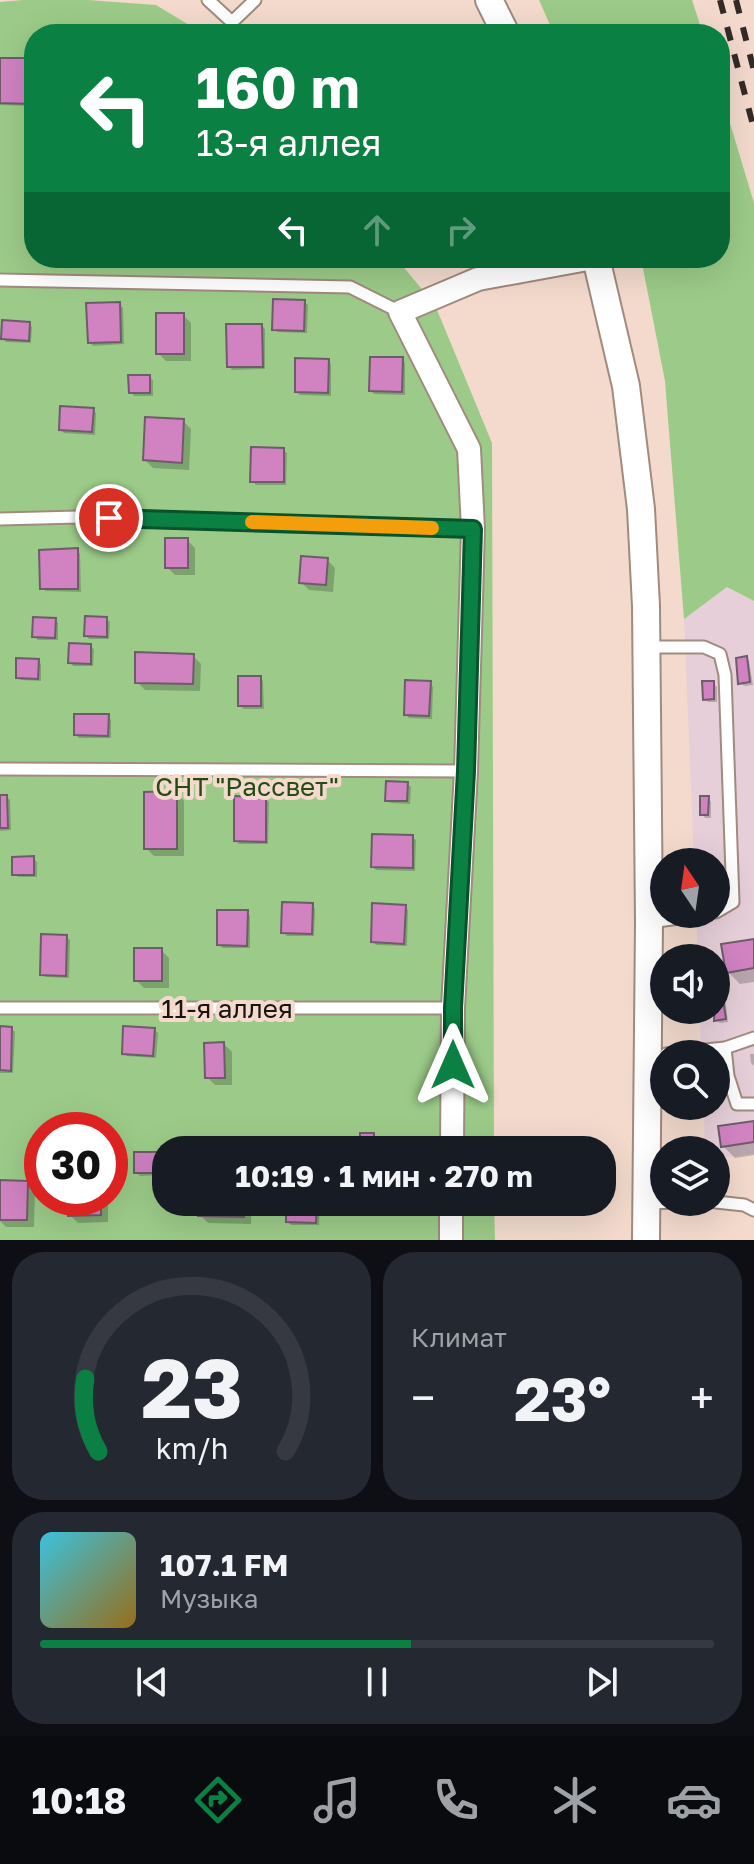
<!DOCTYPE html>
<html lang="ru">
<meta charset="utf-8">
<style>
:root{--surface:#171b24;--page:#242831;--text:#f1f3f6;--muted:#9ea1a6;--line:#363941;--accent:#0b8043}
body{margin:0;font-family:"Golos Text",sans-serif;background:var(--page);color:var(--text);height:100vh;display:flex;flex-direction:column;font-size:30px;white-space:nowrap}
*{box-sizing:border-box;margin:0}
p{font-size:26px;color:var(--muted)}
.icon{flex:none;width:44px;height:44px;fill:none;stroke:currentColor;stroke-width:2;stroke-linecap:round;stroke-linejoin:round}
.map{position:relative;height:1240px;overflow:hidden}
.side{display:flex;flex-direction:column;gap:12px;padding:12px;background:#0d0f14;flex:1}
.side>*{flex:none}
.top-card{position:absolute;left:24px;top:24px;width:706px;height:244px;border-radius:32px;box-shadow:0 8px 32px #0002;background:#0b8043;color:#fff;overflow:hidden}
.needle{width:52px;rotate:347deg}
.buttons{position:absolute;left:650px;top:848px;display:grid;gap:16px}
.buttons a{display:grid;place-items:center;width:80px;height:80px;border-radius:50%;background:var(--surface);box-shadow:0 8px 32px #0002;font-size:40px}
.speed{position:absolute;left:24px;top:1112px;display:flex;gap:16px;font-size:40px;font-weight:700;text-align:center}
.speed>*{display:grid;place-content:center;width:104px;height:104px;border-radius:50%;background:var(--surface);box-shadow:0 8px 32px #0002;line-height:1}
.speed .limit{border:12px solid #d22;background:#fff;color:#111}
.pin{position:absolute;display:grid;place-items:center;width:68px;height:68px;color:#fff;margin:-34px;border:4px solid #fff;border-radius:50%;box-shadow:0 2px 8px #0007}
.me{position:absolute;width:88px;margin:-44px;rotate:0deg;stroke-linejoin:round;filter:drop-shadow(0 0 6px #0008)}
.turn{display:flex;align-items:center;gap:28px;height:168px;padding:0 40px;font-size:36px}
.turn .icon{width:104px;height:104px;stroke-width:2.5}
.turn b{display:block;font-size:56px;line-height:68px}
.lanes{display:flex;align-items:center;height:76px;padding:0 40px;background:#0003;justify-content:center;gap:40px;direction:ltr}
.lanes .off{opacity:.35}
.big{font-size:60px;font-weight:700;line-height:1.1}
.side .tile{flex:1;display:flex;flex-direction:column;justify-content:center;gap:12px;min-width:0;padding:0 28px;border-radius:32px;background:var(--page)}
.side .dial{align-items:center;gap:0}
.dial svg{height:208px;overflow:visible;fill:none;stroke:var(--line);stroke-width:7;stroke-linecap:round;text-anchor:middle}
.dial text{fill:var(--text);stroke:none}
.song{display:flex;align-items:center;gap:24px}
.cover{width:96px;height:96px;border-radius:12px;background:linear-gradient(135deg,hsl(190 70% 55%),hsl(40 70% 35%))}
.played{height:8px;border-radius:4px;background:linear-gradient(90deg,var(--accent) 55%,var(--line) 55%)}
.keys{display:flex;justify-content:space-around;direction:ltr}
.heat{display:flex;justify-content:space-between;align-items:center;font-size:44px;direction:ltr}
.side .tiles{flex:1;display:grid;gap:12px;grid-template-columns:1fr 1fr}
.tile:last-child{grid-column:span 2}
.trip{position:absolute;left:152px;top:1136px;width:464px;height:80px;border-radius:32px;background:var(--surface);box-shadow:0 8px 32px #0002;font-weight:700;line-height:80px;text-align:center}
.tab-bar{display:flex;height:128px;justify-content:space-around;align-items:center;background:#090b0e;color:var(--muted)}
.tab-bar .icon{width:56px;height:56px}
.tab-bar .selected{color:var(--accent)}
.tab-bar b{font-size:36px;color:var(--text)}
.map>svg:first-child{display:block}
</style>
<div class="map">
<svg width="754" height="1240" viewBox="0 0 754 1240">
<rect width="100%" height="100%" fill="#f3dacd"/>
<polygon fill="#e6cfd9" points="727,587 754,601 754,1153 716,1159 716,1150 705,1150 704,1106 716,1106 716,1054 701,1054 700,1010 716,1010 716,958 698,958 696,914 716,914 716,862 694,862 684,619"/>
<g fill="#9ccb89" fill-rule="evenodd">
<path d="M23,0H88L156,5L204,34H34V258H396L435,305L492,443L494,1150H166V1202H494L495,1240H0V2ZM42,1130H110V1198H42Z"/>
<polygon points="539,0 692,0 703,34 554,34"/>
<polygon points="720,90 754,203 754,601 727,587 684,619 665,381 641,258 720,258"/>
</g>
<g fill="#0003">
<polygon points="0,60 29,60 33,63 34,106 0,105"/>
<polygon points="304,302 308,305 307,333 278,332 274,329"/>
<polygon points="119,304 123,308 124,344 93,346 90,342"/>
<polygon points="183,315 191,323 191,361 166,361 158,353"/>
<polygon points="29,324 32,327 31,343 6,342 3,338"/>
<polygon points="262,326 265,329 265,369 232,370 229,366"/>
<polygon points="402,359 405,363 405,395 374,394 371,390"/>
<polygon points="328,361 331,364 331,396 300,395 297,392"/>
<polygon points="149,377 153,380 153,396 134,396 131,392"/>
<polygon points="93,410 96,413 95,435 64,433 61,430"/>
<polygon points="183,421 191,429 189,470 153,468 145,460"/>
<polygon points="283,450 287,453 286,485 256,485 252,481"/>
<polygon points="187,540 195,548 195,575 175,575 167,567"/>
<polygon points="77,550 80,554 81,592 46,591 42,588"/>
<polygon points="327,560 335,568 333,592 309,590 301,582"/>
<polygon points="106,619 110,622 109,639 89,639 86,635"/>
<polygon points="55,620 58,623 58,640 38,640 34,636"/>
<polygon points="90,646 94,649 93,666 73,666 70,662"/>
<polygon points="193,656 201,664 200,691 145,690 137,682"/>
<polygon points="746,658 749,661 753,685 744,686 740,683"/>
<polygon points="38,661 41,664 41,681 21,680 18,677"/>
<polygon points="260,678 263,681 264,709 244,709 240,706"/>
<polygon points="430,683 433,687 432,719 409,718 406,714"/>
<polygon points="713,683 717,687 717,702 708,702 705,699"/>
<polygon points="108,716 111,720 111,738 79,738 76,735"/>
<polygon points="407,784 411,787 410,804 390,803 387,800"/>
<polygon points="177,793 184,801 184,856 154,856 146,848"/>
<polygon points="0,797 6,797 10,800 11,830 0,831"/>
<polygon points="708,798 711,802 711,818 705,818 702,814"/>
<polygon points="266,799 269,802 268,844 239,844 236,841"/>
<polygon points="412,837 416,840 415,871 376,870 373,867"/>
<polygon points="33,858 37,862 37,877 18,877 14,874"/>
<polygon points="312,905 315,909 314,936 287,936 283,932"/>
<polygon points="405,907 408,910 407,946 376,945 373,941"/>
<polygon points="247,912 250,916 250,948 223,948 219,945"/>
<polygon points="66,937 70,940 69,978 46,977 42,974"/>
<polygon points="754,941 754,982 740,984 728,972"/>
<polygon points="161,950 169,958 169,988 144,988 136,980"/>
<polygon points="721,987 724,990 728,1022 720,1023 716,1020"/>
<polygon points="0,1028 11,1029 15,1032 13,1073 0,1073"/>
<polygon points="154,1030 158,1033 156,1058 127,1056 124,1053"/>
<polygon points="224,1044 232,1052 232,1085 215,1085 207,1077"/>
<polygon points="750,1054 754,1054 754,1066 751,1063"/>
<polygon points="754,1123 754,1155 735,1158 723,1146"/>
<polygon points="158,1154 162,1157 162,1175 140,1176 136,1172"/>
<polygon points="0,1182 27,1183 35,1191 34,1227 6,1227 0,1221"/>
<polygon points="70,1198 108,1198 108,1222 78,1223 70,1215"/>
<polygon points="200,1202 252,1202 251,1224 208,1223 200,1215"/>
<polygon points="288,1202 320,1202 319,1225 291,1225 288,1222"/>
</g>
<g fill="#d082c1" stroke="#6f5c6b" stroke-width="2">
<polygon points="0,58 30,58 31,104 0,103"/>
<polygon points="273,299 305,300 304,331 272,330"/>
<polygon points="120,302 121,342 88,343 86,303"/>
<rect x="156" y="313" width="28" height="41"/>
<polygon points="2,320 30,322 29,341 1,339"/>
<polygon points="226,324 262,324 263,367 227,367"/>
<polygon points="370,357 403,357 402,392 369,391"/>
<polygon points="295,358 329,359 328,393 295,392"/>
<polygon points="128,375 150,375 150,393 129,393"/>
<polygon points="60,406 94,408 92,432 59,430"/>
<polygon points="145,417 184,419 182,463 143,460"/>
<polygon points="251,447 284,448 284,482 250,482"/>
<rect x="165" y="538" width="23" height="30"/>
<polygon points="78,548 78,589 40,589 39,550"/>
<polygon points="301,556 328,558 326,585 299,583"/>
<polygon points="85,616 107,617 107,637 84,636"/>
<polygon points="33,617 56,618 55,638 32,637"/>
<polygon points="69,643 91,644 91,664 68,663"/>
<polygon points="135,652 194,654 193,684 135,683"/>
<polygon points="747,656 750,682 738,684 736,658"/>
<polygon points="16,658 39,659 38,679 16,678"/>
<rect x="238" y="676" width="23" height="30"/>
<polygon points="405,680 431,681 429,716 404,715"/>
<polygon points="702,681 714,681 714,699 703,700"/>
<polygon points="74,714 109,714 108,736 74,735"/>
<polygon points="386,781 408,782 407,801 385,801"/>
<polygon points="177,791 177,849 144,849 144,792"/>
<polygon points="0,795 7,795 8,828 0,828"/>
<polygon points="234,796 266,797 266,842 234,841"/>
<polygon points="700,796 709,796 708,815 700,815"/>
<polygon points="372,834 413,835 413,868 371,867"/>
<polygon points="34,856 34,875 12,875 12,857"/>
<polygon points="282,902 313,903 312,934 281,933"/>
<polygon points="372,903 406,905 404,944 371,942"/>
<polygon points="217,910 248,910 247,946 217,945"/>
<polygon points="41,934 67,935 66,976 40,975"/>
<polygon points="754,939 754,968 726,973 721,944"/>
<rect x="134" y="948" width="28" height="33"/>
<polygon points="716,985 721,985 726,1019 714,1021"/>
<polygon points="0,1026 12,1027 11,1071 0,1070"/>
<polygon points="123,1026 155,1028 153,1056 122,1054"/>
<polygon points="224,1042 225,1078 205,1078 204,1043"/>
<polygon points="754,1121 754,1142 721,1147 718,1126"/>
<rect x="360" y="1133" width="14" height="17"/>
<rect x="134" y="1152" width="25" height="21"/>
<polygon points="0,1180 28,1181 27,1220 0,1220"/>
<polygon points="68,1198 101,1198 101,1215 68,1216"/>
<polygon points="198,1202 244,1202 244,1217 198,1216"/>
<polygon points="286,1202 317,1202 316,1223 286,1222"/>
</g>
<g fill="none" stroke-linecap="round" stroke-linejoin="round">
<defs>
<g id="service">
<polyline points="208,0 232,22 255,0"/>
<polyline points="0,280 350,287 400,312"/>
<polyline points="0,519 78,517 473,529"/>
<polyline points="647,647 704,647 720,654 725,675 733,902 716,912"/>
<polyline points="0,769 466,771"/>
<polyline points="650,922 708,914"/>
<polyline points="0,1008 453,1008"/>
<polyline points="725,1048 728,1076 737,1104 754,1104"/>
<polyline points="666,1054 725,1048 754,1038"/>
<polyline points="716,1202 744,1205 754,1210"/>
<polyline points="646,1203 678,1202"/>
</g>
<g id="minor">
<polyline points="452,1150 453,1008 466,771 473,529 469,449 400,312 478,279 593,258"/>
<polyline points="451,1240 451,1202"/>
</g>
<g id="tertiary">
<polyline points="489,0 506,34"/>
<polyline points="596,258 626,386 641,509 646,606 649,922 646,1240"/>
</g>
</defs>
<use href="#service" stroke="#a18a7e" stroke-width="15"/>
<use href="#minor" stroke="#a18a7e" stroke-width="26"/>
<use href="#tertiary" stroke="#a18a7e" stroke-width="30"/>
<use href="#service" stroke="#fff" stroke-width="11"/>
<use href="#minor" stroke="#fff" stroke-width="22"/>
<use href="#tertiary" stroke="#fff" stroke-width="26"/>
<g stroke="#352b26" stroke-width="6" stroke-dasharray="14 14" stroke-linecap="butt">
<polyline points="720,0 754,129"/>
<polyline points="736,0 754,71"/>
</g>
</g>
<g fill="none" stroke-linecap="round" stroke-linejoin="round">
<defs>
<polyline id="route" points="109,518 473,529 466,771 453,1008 453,1065"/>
</defs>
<use href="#route" stroke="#07532c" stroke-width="20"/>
<use href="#route" stroke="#0b8043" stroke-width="14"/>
<polyline stroke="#f59e0b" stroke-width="14" points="252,522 432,528"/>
</g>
<g text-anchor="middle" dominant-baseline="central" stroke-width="8" stroke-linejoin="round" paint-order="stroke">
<g font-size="26" fill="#254a13" stroke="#f3dacd">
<text x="247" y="786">СНТ "Рассвет"</text>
</g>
<g font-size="26" fill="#1b130f" stroke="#f3dacd">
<text x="227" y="1008">11-я аллея</text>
</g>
</g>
</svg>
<div class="buttons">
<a><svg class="needle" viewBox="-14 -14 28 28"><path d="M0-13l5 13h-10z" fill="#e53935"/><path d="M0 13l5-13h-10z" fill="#9ea1a6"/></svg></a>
<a><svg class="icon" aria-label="sound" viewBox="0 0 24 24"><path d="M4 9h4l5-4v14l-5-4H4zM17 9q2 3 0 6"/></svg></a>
<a><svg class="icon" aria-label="search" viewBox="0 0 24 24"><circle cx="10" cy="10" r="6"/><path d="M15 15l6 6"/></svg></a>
<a><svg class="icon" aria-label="layers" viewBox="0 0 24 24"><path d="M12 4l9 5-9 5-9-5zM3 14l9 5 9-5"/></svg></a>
</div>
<div class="speed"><div class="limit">30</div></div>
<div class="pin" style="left:109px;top:518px;background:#d93025"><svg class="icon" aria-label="arrive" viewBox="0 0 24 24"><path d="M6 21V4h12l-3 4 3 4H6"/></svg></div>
<svg class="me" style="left:453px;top:1065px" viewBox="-20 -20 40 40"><path d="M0-17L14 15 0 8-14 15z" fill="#0b8043" stroke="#fff" stroke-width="4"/></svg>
<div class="trip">10:19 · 1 мин · 270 m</div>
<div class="top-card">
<div class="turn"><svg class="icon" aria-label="left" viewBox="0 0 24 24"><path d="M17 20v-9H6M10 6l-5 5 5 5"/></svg><div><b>160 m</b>13-я аллея</div></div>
<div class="lanes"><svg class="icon" aria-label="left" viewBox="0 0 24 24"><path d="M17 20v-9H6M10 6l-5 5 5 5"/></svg><svg class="icon off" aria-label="ahead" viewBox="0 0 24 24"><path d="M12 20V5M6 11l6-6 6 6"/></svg><svg class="icon off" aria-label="right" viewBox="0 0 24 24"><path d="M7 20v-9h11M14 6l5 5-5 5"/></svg></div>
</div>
</div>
<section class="side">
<div class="tiles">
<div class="tile dial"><svg viewBox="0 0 100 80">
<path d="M14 69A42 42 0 1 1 86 69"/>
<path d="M14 69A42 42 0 0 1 9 41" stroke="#0b8043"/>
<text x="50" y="56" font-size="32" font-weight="700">23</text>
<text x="50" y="72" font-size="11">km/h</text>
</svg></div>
<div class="tile"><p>Климат</p>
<div class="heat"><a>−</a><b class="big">23°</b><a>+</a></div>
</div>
<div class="tile">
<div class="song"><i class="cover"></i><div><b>107.1 FM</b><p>Музыка</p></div></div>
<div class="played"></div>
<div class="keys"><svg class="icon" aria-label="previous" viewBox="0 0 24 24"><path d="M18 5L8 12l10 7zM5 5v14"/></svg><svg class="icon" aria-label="pause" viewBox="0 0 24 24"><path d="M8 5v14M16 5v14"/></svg><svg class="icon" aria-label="next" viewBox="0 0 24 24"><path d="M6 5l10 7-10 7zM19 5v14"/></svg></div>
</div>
</div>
</section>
<nav class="tab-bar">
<b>10:18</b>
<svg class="icon selected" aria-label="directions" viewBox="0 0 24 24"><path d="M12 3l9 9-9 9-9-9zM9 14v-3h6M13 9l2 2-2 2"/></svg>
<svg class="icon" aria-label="music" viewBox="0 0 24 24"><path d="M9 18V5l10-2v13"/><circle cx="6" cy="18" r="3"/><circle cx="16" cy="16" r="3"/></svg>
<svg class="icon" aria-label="phone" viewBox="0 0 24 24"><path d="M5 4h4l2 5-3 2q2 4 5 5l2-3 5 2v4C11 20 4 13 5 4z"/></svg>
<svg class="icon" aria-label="climate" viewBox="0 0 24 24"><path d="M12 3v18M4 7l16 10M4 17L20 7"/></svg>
<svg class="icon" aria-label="car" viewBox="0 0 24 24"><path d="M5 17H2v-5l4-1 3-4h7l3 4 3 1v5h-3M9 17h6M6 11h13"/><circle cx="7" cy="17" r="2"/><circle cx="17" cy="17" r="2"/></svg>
</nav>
